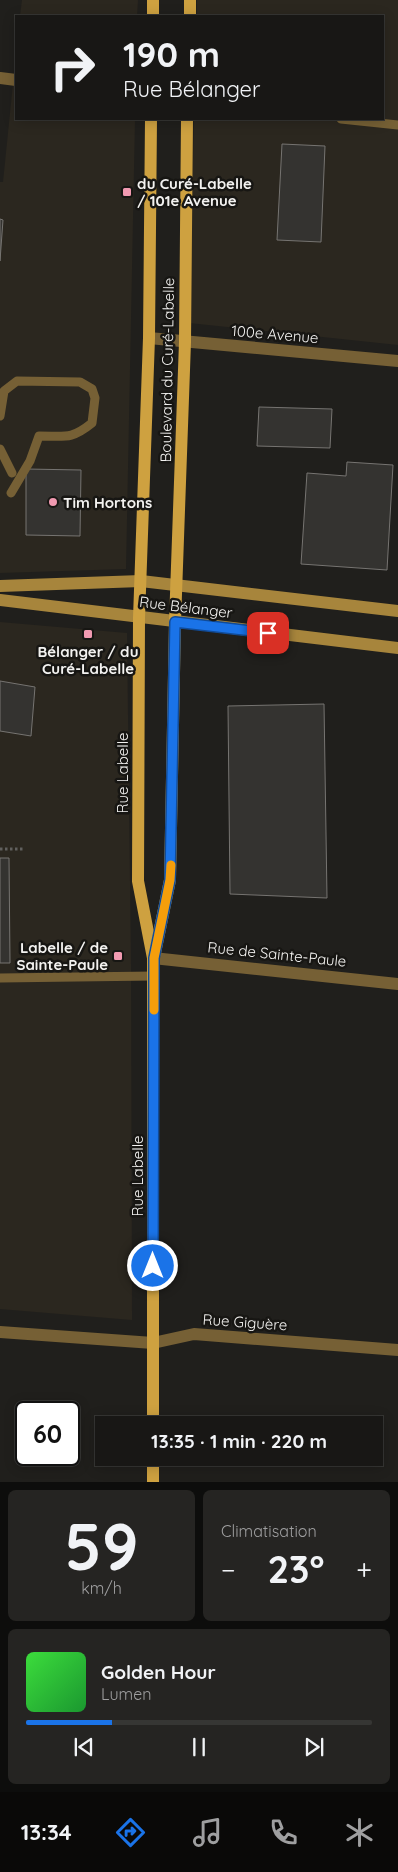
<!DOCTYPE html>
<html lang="fr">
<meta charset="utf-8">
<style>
:root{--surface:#181715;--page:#252422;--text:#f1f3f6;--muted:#9f9fa0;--line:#363634;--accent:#1a73e8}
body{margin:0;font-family:Quicksand,sans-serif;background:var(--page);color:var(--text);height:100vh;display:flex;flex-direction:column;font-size:19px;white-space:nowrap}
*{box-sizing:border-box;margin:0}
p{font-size:16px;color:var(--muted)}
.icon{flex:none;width:28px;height:28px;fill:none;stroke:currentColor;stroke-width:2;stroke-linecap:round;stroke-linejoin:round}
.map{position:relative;height:1482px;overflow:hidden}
.drawer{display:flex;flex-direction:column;gap:8px;padding:8px;background:#0d0d0c;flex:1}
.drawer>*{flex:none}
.hud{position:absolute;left:15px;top:15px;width:369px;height:105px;border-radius:0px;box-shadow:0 2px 12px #0003,0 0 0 1px var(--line);background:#181715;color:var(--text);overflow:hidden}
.speed{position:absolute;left:15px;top:1401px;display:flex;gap:10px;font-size:25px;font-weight:700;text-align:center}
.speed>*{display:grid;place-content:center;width:65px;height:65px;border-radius:50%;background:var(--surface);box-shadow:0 2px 12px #0003,0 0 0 1px var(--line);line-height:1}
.speed .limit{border:2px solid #111;border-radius:8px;background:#fff;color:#111}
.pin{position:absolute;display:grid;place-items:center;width:42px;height:42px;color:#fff;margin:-21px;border-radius:10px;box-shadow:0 2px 8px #0006}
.me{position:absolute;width:55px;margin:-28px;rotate:0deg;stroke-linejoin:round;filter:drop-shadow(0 0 4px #0008)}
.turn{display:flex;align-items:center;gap:18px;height:105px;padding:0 25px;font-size:22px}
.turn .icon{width:65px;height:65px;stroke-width:2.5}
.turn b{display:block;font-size:35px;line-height:42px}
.big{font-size:38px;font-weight:800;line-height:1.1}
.drawer .card{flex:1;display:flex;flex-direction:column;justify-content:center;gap:8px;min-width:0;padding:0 18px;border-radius:8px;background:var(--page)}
.drawer .dial{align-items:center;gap:0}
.dial b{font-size:65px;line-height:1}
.song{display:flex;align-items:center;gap:15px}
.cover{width:60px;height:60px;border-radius:8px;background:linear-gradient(135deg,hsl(120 70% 55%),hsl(130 70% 35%))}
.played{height:5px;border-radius:2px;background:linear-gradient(90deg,var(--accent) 25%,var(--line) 25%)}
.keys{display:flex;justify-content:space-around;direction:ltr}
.heat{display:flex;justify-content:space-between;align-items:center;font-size:28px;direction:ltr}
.drawer .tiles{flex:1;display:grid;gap:8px;grid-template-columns:1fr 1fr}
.card:last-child{grid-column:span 2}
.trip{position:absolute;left:95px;top:1416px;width:288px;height:50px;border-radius:0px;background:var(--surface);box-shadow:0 2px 12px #0003,0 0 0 1px var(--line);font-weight:800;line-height:50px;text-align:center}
.dock{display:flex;height:80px;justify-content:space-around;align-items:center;background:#0a0908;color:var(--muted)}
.dock .icon{width:35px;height:35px}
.dock .selected{color:var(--accent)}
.dock b{font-size:22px;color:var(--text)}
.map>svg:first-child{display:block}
</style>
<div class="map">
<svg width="398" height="1482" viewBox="0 0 398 1482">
<rect width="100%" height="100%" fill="#201f1c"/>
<g fill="#2b271f">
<polygon points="22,0 138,0 137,16 20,16"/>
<polygon points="197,0 398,0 398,345 189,323 194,119 382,119 382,16 197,16"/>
<polygon points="16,54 16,119 135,119 126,569 0,573 0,182 3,182"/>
<polygon points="0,622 127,633 131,966 132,1320 0,1309"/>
</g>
<g fill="#343330" stroke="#767471">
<polygon points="282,144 325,146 321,242 277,240"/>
<polygon points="0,219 3,220 0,261"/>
<polygon points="259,407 332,409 330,448 257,446"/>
<polygon points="347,462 393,465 387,570 301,564 307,473 346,476"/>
<polygon points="26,469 81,470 80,536 26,535"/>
<polygon points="0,681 35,687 31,736 0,731"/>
<polygon points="324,704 327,898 230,894 228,706"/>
<polygon points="0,858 9,858 10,963 0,963"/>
</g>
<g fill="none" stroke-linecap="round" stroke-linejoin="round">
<polyline stroke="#61605e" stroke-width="3" stroke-dasharray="2.5 2.5" stroke-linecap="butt" points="0,849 25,849"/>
<g stroke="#766035" stroke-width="9">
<polyline points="341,119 398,125"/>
<path d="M0,416L4,391L17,381L80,382L92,389L95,398L92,423C71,440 65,436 39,436L30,461L11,493"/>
<polyline points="0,449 12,473"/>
<polyline points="0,978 154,976"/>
</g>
<g stroke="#766035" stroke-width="12">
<polyline points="0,78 16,80"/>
<polyline points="149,338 398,361"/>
<polyline points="153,958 398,984"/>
<polyline points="0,1332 153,1343 194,1334 398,1350"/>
</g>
<g stroke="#a7853c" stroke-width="12">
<polyline points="0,586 141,581 398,611"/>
<polyline points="0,600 398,648"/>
</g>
<g stroke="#cea140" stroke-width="12">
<polyline points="153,16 153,0"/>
<polyline points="190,16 190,0"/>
<polyline points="151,119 149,338 139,618 138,881 153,958 153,1425"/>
<polyline points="155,953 170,880 175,622 185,342 187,119"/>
<polyline points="153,1482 153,1458"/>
</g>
</g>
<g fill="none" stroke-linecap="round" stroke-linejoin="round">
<defs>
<polyline id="route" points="153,1266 154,958 170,880 175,622 268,633"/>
</defs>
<use href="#route" stroke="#114b97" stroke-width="12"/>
<use href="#route" stroke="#1a73e8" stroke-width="9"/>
<polyline stroke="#f59e0b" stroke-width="9" points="154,1010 154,958 170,880 171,865"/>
</g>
<g fill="#f19ab1" stroke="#171613" stroke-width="2">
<rect x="122" y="187" width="10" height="10" rx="2.5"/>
<circle cx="53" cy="502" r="5"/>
<rect x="83" y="629" width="10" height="10" rx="2.5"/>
<rect x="113" y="951" width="10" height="10" rx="2.5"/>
</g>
<g text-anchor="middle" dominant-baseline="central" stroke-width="5" stroke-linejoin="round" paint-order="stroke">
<g font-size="15" font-weight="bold" fill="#f3f2f0" stroke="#171613" text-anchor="start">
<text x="137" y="183">du Curé-Labelle<tspan x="137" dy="17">/ 101e Avenue</tspan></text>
<text x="63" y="502">Tim Hortons</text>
<text x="88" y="651" text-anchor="middle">Bélanger / du<tspan x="88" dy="17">Curé-Labelle</tspan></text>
<text x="108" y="947" text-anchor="end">Labelle / de<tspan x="108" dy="17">Sainte-Paule</tspan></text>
</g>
<g font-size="15" fill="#f3f2f0" stroke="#171613">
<text transform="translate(275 334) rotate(5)">100e Avenue</text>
<text transform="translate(167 370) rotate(-89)">Boulevard du Curé-Labelle</text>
<text transform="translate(186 607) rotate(7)">Rue Bélanger</text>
<text transform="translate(122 773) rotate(-90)">Rue Labelle</text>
<text transform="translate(277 954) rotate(6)">Rue de Sainte-Paule</text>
<text transform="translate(137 1176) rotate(-90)">Rue Labelle</text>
<text transform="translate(245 1322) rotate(4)">Rue Giguère</text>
</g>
</g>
</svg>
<div class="speed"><div class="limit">60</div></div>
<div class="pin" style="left:268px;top:633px;background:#d93025"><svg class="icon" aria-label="arrive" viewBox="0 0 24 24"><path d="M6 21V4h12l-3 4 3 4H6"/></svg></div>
<svg class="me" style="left:153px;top:1266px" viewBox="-20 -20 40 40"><circle r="17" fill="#1a73e8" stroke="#fff" stroke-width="3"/><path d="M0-11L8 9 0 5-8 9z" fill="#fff"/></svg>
<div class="trip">13:35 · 1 min · 220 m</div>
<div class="hud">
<div class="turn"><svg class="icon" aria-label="right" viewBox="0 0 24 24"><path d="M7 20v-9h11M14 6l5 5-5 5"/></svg><div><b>190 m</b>Rue Bélanger</div></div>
</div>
</div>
<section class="drawer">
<div class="tiles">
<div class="card dial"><b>59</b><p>km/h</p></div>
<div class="card"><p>Climatisation</p>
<div class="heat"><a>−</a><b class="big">23°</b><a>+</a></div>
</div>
<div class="card">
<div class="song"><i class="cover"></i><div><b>Golden Hour</b><p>Lumen</p></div></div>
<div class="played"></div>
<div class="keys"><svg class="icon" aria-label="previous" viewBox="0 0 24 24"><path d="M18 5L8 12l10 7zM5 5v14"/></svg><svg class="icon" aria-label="pause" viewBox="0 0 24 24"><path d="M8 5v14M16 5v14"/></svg><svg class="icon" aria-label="next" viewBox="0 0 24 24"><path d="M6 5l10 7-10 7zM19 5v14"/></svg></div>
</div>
</div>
</section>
<nav class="dock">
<b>13:34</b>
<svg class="icon selected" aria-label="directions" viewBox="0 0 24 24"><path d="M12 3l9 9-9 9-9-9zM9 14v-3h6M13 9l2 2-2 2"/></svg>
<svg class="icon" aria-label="music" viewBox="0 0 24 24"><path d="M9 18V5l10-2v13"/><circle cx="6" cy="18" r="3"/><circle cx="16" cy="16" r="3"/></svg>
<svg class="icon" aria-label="phone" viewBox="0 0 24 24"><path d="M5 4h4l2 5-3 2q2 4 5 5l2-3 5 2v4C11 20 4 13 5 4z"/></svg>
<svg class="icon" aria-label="climate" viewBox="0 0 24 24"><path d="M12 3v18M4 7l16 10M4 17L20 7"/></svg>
</nav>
